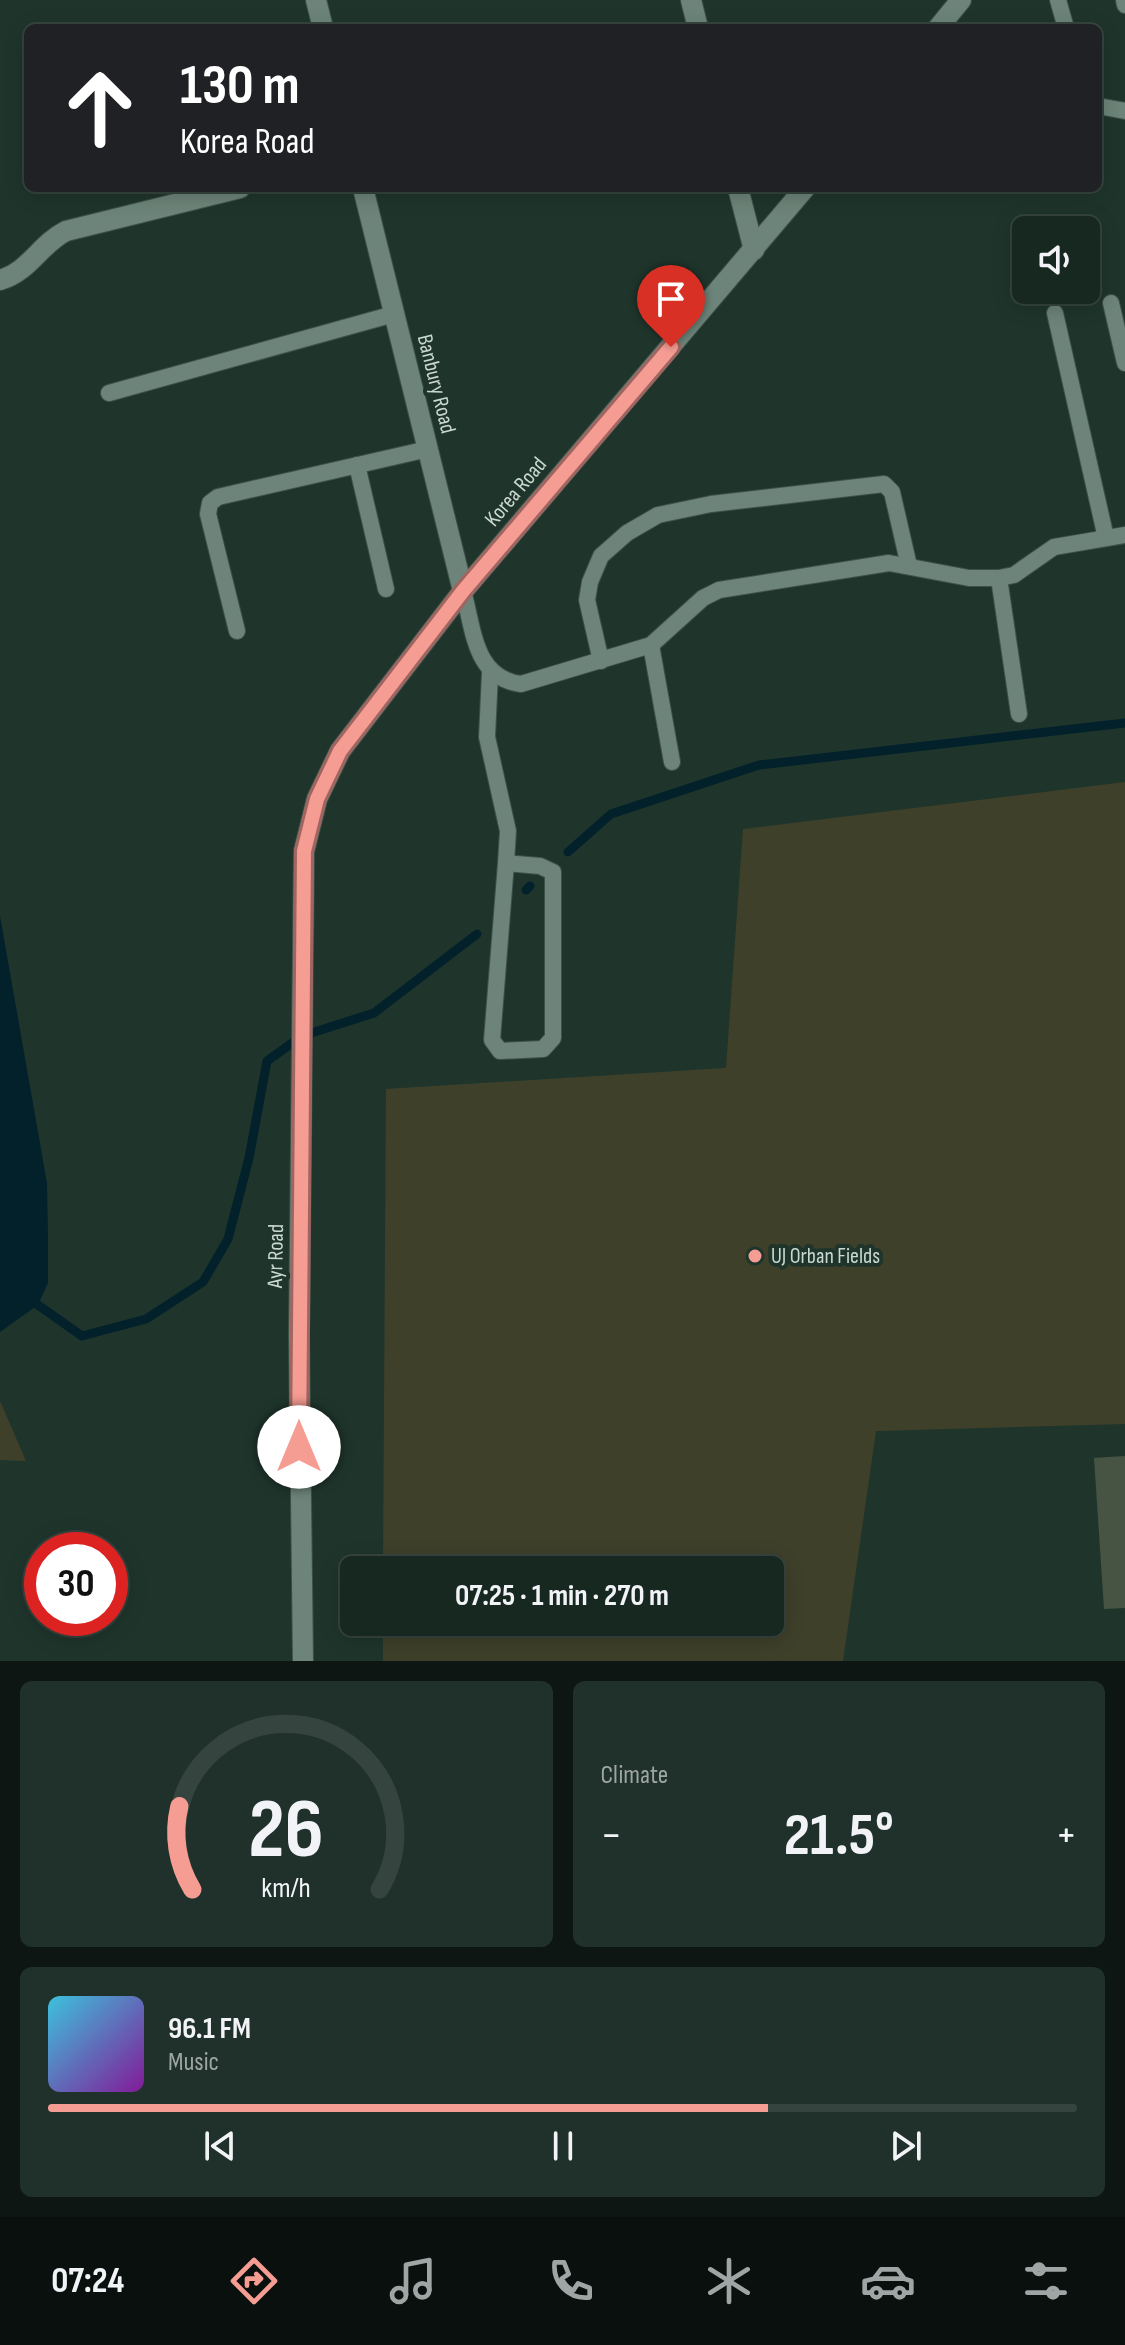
<!DOCTYPE html>
<meta charset="utf-8">
<style>
:root{--surface:#172821;--page:#20302a;--text:#f1f3f6;--muted:#9ea6a5;--line:#36443f;--accent:#f59c93}
body{margin:0;font-family:"Sofia Sans Condensed",sans-serif;background:var(--page);color:var(--text);height:100vh;display:flex;flex-direction:column;font-size:30px;white-space:nowrap}
*{box-sizing:border-box;margin:0}
p{font-size:26px;color:var(--muted)}
.icon{flex:none;width:44px;height:44px;fill:none;stroke:currentColor;stroke-width:2;stroke-linecap:round;stroke-linejoin:round}
.map{position:relative;height:1661px;overflow:hidden}
.details{display:flex;flex-direction:column;gap:20px;padding:20px;background:#0d1612;flex:1}
.details>*{flex:none}
.top-card{position:absolute;left:24px;top:24px;width:1078px;height:168px;border-radius:12px;box-shadow:0 4px 20px #0003,0 0 0 2px var(--line);background:#202124;color:#fff;overflow:hidden}
.fabs{position:absolute;left:1012px;top:216px;display:grid;gap:16px}
.fabs a{display:grid;place-items:center;width:88px;height:88px;border-radius:12px;background:var(--surface);box-shadow:0 4px 20px #0003,0 0 0 2px var(--line);font-size:40px}
.speed{position:absolute;left:24px;top:1532px;display:flex;gap:16px;font-size:40px;font-weight:700;text-align:center}
.speed>*{display:grid;place-content:center;width:104px;height:104px;border-radius:50%;background:var(--surface);box-shadow:0 4px 20px #0003,0 0 0 2px var(--line);line-height:1}
.speed .limit{border:12px solid #d22;background:#fff;color:#111}
.pin{position:absolute;display:grid;place-items:center;width:68px;height:68px;color:#fff;margin:-82px -34px;border-radius:50% 50% 50% 0;rotate:-45deg;box-shadow:0 0 8px #0007}
.pin .icon{rotate:45deg}
.me{position:absolute;width:88px;margin:-44px;rotate:0deg;stroke-linejoin:round;filter:drop-shadow(0 0 6px #0008)}
.turn{display:flex;align-items:center;gap:28px;height:168px;padding:0 24px;font-size:36px}
.turn .icon{width:104px;height:104px;stroke-width:2.5}
.turn b{display:block;font-size:56px;line-height:68px}
.big{font-size:60px;font-weight:700;line-height:1.1}
.details .tile{flex:1;display:flex;flex-direction:column;justify-content:center;gap:12px;min-width:0;padding:0 28px;border-radius:12px;background:var(--page)}
.details .dial{align-items:center;gap:0}
.dial svg{height:208px;overflow:visible;fill:none;stroke:var(--line);stroke-width:7;stroke-linecap:round;text-anchor:middle}
.dial text{fill:var(--text);stroke:none}
.song{display:flex;align-items:center;gap:24px}
.cover{width:96px;height:96px;border-radius:12px;background:linear-gradient(135deg,hsl(190 70% 55%),hsl(290 70% 35%))}
.played{height:8px;border-radius:4px;background:linear-gradient(90deg,var(--accent) 70%,var(--line) 70%)}
.keys{display:flex;justify-content:space-around;direction:ltr}
.heat{display:flex;justify-content:space-between;align-items:center;font-size:44px;direction:ltr}
.details .tiles{flex:1;display:grid;gap:20px;grid-template-columns:1fr 1fr}
.tile:last-child{grid-column:span 2}
.trip{position:absolute;left:340px;top:1556px;width:444px;height:80px;border-radius:12px;background:var(--surface);box-shadow:0 4px 20px #0003,0 0 0 2px var(--line);font-weight:700;line-height:80px;text-align:center}
.dock{display:flex;height:128px;justify-content:space-around;align-items:center;background:#09100d;color:var(--muted)}
.dock .icon{width:56px;height:56px}
.dock .on{color:var(--accent)}
.dock b{font-size:36px;color:var(--text)}
.map>svg:first-child{display:block}
</style>
<div class="map">
<svg width="1125" height="1661" viewBox="0 0 1125 1661">
<rect width="100%" height="100%" fill="#1f352c"/>
<g fill="#3f402a">
<polygon points="1125,782 1125,1424 876,1431 843,1661 383,1661 383,1622 770,1622 770,1570 383,1570 386,1089 726,1068 743,829"/>
<polygon points="0,1401 26,1461 0,1460"/>
</g>
<polygon fill="#02212b" points="0,916 47,1183 48,1238 48,1283 38,1305 0,1332"/>
<g fill="none" stroke-linecap="round" stroke-linejoin="round">
<g stroke="#02212b" stroke-width="9">
<polyline points="568,852 611,814 759,765 1125,723"/>
<polyline points="526,890 530,886"/>
<polyline points="31,1297 38,1305 82,1336 146,1319 203,1282 228,1239 249,1158 267,1061 302,1036 374,1013 477,934"/>
</g>
</g>
<polygon fill="#475443" points="1125,1456 1125,1608 1104,1609 1094,1458"/>
<g fill="none" stroke-linecap="round" stroke-linejoin="round">
<defs>
<g id="lane">
<polyline points="1058,0 1066,28"/>
<polyline points="1124,0 1125,5"/>
<polyline points="1098,106 1125,111"/>
<polyline points="1111,303 1125,363"/>
<polyline points="1055,313 1106,538"/>
<polyline points="109,393 394,314"/>
<polyline points="357,465 386,589"/>
<polyline points="999,578 1019,714"/>
<path d="M463,591C474,630 474,678 521,684L651,645L703,598L719,590L889,563L969,578H999L1014,575L1054,547L1125,535"/>
<polyline points="237,631 208,514 210,503 218,497 428,449"/>
<polyline points="651,645 672,762"/>
<polyline points="601,661 587,600 590,582 601,556 627,533 658,515 711,504 884,484 892,492 909,566"/>
<polyline points="490,673 487,737 508,831 506,863 492,1040 500,1051 543,1049 553,1038 553,872 540,866 506,863"/>
</g>
<g id="street">
<polyline points="316,0 323,28"/>
<polyline points="691,0 698,28"/>
<polyline points="938,28 961,0"/>
<polyline points="363,188 463,591"/>
<polyline points="738,188 754,250"/>
<path d="M0,280C29,272 40,244 66,231L240,188"/>
<polyline points="303,1661 299,1336 304,851 317,799 340,751 463,591 805,188"/>
</g>
</defs>
<use href="#lane" stroke="#3e5149" stroke-width="18"/>
<use href="#street" stroke="#3e5149" stroke-width="22"/>
<use href="#lane" stroke="#6c8479" stroke-width="16"/>
<use href="#street" stroke="#6c8479" stroke-width="20"/>
</g>
<g fill="none" stroke-linecap="round" stroke-linejoin="round">
<defs>
<polyline id="route" points="299,1447 304,851 317,799 340,751 463,591 671,347"/>
</defs>
<use href="#route" stroke="#9f6560" stroke-width="20"/>
<use href="#route" stroke="#f59c93" stroke-width="14"/>
</g>
<circle fill="#f59c93" stroke="#1f352c" stroke-width="3" cx="755" cy="1256" r="8"/>
<g text-anchor="middle" dominant-baseline="central" stroke-width="8" stroke-linejoin="round" paint-order="stroke">
<g font-size="22" fill="#cbd8d2" stroke="#1f352c">
<text transform="translate(436 384) rotate(76)">Banbury Road</text>
<text transform="translate(516 492) rotate(-50)">Korea Road</text>
<text transform="translate(276 1256) rotate(-89)">Ayr Road</text>
</g>
<g font-size="22" fill="#cbd8d2" stroke="#1f352c" text-anchor="start">
<text x="771" y="1256">UJ Orban Fields</text>
</g>
</g>
</svg>
<div class="fabs">
<a><svg class="icon" aria-label="sound" viewBox="0 0 24 24"><path d="M4 9h4l5-4v14l-5-4H4zM17 9q2 3 0 6"/></svg></a>
</div>
<div class="speed"><div class="limit">30</div></div>
<div class="pin" style="left:671px;top:347px;background:#d93025"><svg class="icon" aria-label="arrive" viewBox="0 0 24 24"><path d="M6 21V4h12l-3 4 3 4H6"/></svg></div>
<svg class="me" style="left:299px;top:1447px" viewBox="-20 -20 40 40"><circle r="19" fill="#fff"/><path d="M0-13L10 11 0 6-10 11z" fill="#f59c93"/></svg>
<div class="trip">07:25 · 1 min · 270 m</div>
<div class="top-card">
<div class="turn"><svg class="icon" aria-label="ahead" viewBox="0 0 24 24"><path d="M12 20V5M6 11l6-6 6 6"/></svg><div><b>130 m</b>Korea Road</div></div>
</div>
</div>
<section class="details">
<div class="tiles">
<div class="tile dial"><svg viewBox="0 0 100 80">
<path d="M14 69A42 42 0 1 1 86 69"/>
<path d="M14 69A42 42 0 0 1 9 37" stroke="#f59c93"/>
<text x="50" y="56" font-size="32" font-weight="700">26</text>
<text x="50" y="72" font-size="11">km/h</text>
</svg></div>
<div class="tile"><p>Climate</p>
<div class="heat"><a>−</a><b class="big">21.5°</b><a>+</a></div>
</div>
<div class="tile">
<div class="song"><i class="cover"></i><div><b>96.1 FM</b><p>Music</p></div></div>
<div class="played"></div>
<div class="keys"><svg class="icon" aria-label="previous" viewBox="0 0 24 24"><path d="M18 5L8 12l10 7zM5 5v14"/></svg><svg class="icon" aria-label="pause" viewBox="0 0 24 24"><path d="M8 5v14M16 5v14"/></svg><svg class="icon" aria-label="next" viewBox="0 0 24 24"><path d="M6 5l10 7-10 7zM19 5v14"/></svg></div>
</div>
</div>
</section>
<nav class="dock">
<b>07:24</b>
<svg class="icon on" aria-label="directions" viewBox="0 0 24 24"><path d="M12 3l9 9-9 9-9-9zM9 14v-3h6M13 9l2 2-2 2"/></svg>
<svg class="icon" aria-label="music" viewBox="0 0 24 24"><path d="M9 18V5l10-2v13"/><circle cx="6" cy="18" r="3"/><circle cx="16" cy="16" r="3"/></svg>
<svg class="icon" aria-label="phone" viewBox="0 0 24 24"><path d="M5 4h4l2 5-3 2q2 4 5 5l2-3 5 2v4C11 20 4 13 5 4z"/></svg>
<svg class="icon" aria-label="climate" viewBox="0 0 24 24"><path d="M12 3v18M4 7l16 10M4 17L20 7"/></svg>
<svg class="icon" aria-label="car" viewBox="0 0 24 24"><path d="M5 17H2v-5l4-1 3-4h7l3 4 3 1v5h-3M9 17h6M6 11h13"/><circle cx="7" cy="17" r="2"/><circle cx="17" cy="17" r="2"/></svg>
<svg class="icon" aria-label="filters" viewBox="0 0 24 24"><path d="M4 7h16M4 17h16"/><circle cx="9" cy="7" r="2"/><circle cx="15" cy="17" r="2"/></svg>
</nav>
